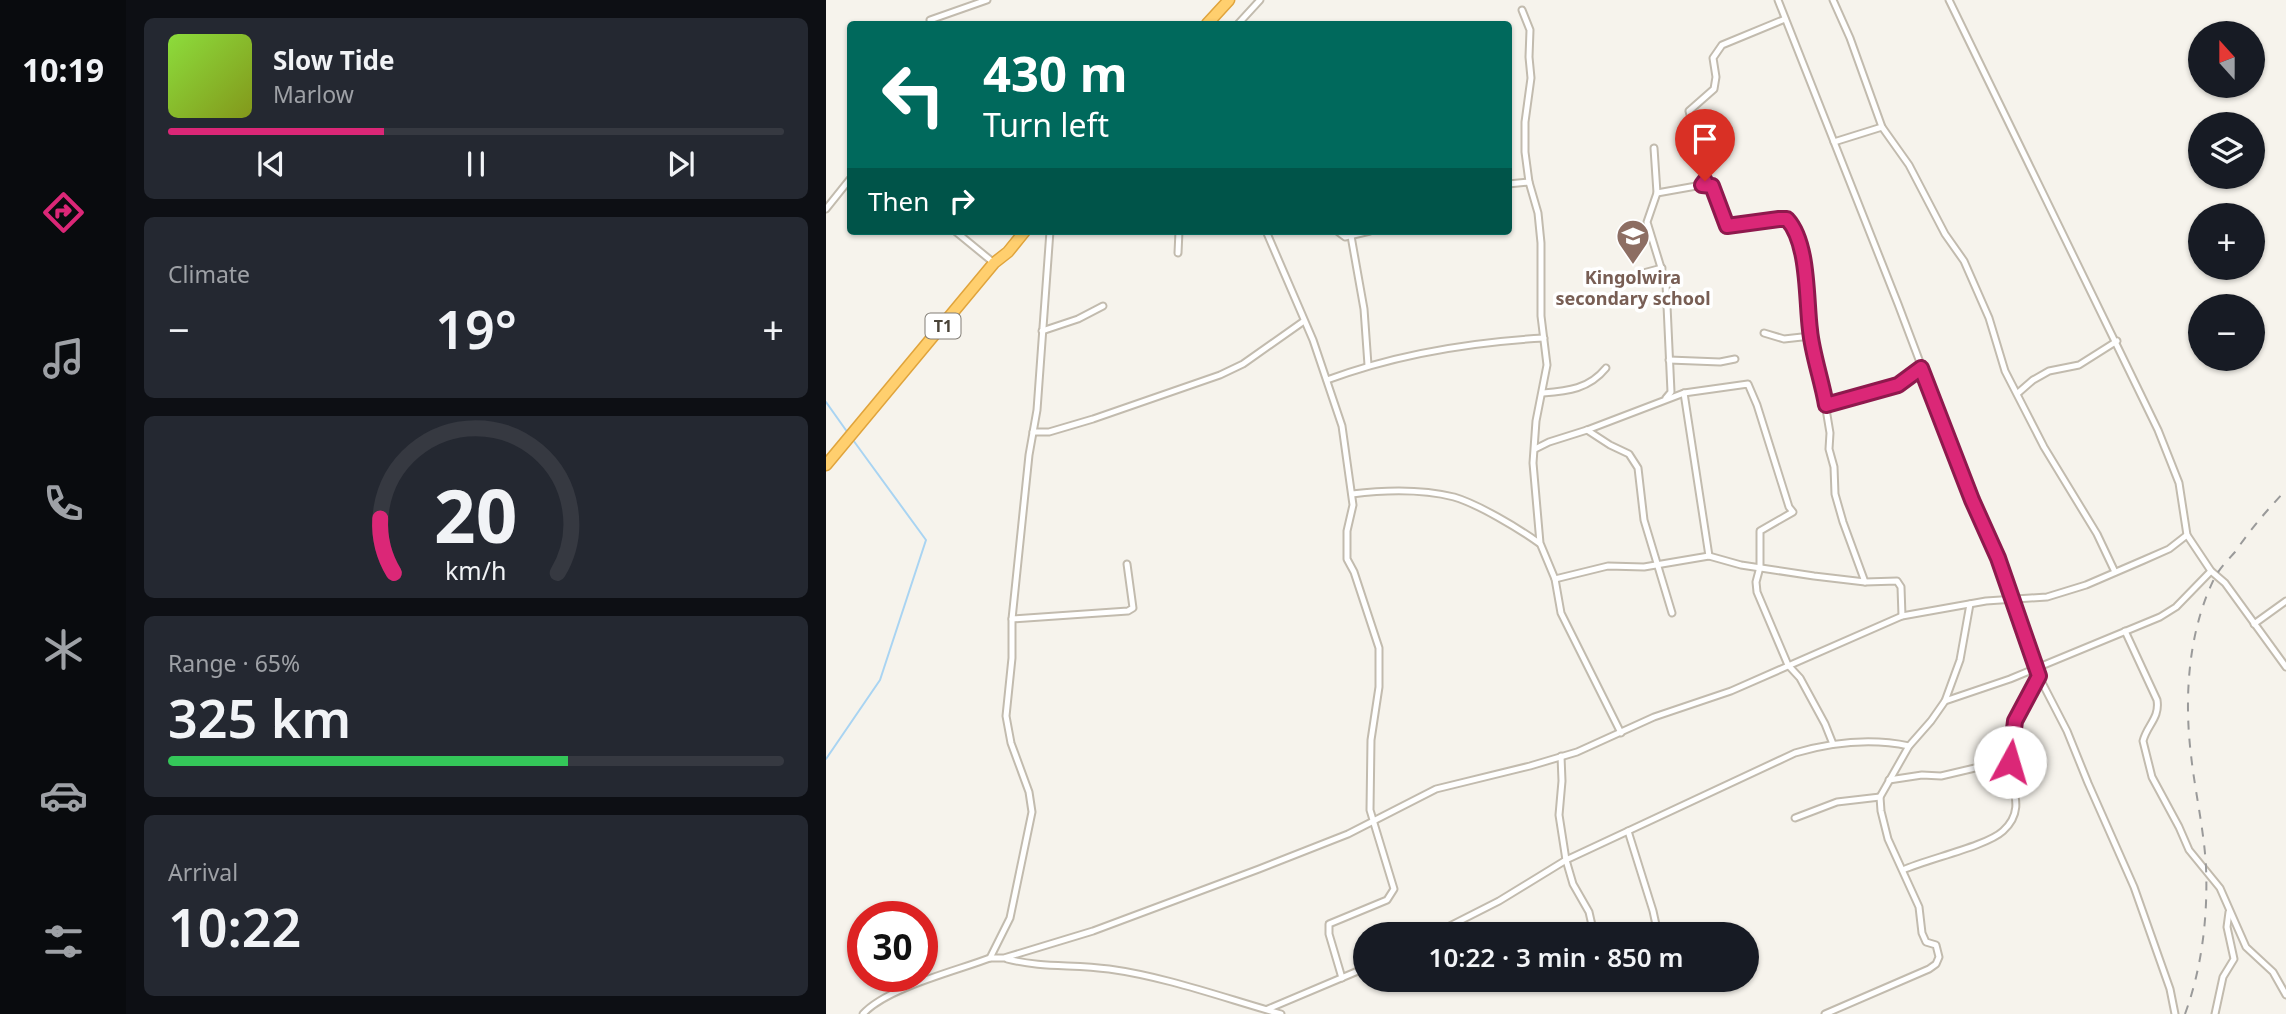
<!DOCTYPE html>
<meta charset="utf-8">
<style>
:root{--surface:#171b24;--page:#242831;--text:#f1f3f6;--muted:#9ea1a6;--line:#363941;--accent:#db2777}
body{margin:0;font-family:"Noto Sans",sans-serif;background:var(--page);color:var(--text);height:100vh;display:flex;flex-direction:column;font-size:26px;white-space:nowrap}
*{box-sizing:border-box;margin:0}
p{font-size:23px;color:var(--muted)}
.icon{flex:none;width:38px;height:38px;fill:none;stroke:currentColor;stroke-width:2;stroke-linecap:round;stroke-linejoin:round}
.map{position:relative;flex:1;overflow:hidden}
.details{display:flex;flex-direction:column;gap:18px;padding:18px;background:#0d0f14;width:700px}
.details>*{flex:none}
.top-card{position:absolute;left:21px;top:21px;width:665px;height:214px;border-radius:7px;box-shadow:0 2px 5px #0004;background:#00695c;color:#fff;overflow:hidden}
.needle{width:46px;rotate:339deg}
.buttons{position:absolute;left:1362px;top:21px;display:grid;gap:14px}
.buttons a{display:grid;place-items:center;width:77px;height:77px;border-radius:50%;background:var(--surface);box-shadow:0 2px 5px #0004;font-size:35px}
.speed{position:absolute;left:21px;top:901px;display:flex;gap:14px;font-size:35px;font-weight:700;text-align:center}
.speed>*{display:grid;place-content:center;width:91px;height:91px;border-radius:50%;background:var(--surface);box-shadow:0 2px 5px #0004;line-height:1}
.speed .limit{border:10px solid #d22;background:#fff;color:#111}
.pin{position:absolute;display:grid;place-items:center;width:60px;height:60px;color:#fff;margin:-72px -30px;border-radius:50% 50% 50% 0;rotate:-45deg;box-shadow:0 0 7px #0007}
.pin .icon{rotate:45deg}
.me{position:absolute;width:77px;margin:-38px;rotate:6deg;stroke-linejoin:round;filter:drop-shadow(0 0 5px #0008)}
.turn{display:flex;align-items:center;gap:24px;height:147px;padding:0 21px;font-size:32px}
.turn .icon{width:91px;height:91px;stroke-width:2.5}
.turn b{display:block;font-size:49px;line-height:60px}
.then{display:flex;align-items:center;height:66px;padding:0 21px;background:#0003;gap:14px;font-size:26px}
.big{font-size:52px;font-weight:600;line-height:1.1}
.details .widget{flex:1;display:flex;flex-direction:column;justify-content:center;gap:10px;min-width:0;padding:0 24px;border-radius:10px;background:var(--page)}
.details .dial{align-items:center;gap:0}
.dial svg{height:182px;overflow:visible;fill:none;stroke:var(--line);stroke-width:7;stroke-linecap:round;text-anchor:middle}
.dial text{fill:var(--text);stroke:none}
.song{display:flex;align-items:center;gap:21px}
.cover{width:84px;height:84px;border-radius:10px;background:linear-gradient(135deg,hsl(90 70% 55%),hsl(70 70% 35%))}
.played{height:7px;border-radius:4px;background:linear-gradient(90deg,var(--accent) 35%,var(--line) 35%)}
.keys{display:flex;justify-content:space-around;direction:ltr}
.heat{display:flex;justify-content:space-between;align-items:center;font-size:38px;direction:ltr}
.charge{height:10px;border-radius:5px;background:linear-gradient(90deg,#34c759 65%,var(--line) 0)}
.trip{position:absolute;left:527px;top:922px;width:406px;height:70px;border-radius:35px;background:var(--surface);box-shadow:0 2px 5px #0004;font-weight:600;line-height:70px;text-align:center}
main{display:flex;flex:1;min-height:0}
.menu{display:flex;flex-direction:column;width:126px;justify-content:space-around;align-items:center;background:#090b0e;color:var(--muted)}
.menu .icon{width:49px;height:49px}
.menu .selected{color:var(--accent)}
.menu b{font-size:32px;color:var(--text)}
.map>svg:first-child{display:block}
</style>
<main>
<nav class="menu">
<b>10:19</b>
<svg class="icon selected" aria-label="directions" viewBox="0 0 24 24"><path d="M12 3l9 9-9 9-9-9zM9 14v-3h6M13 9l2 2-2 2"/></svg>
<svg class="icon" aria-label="music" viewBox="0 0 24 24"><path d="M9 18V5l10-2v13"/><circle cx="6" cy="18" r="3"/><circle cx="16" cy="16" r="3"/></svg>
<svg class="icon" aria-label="phone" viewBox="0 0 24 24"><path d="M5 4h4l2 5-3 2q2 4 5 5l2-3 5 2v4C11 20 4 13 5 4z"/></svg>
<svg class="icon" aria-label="climate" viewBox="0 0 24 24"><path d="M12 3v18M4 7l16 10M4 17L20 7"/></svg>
<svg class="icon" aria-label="car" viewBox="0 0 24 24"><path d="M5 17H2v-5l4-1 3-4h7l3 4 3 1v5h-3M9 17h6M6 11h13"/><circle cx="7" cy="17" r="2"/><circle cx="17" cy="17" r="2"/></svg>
<svg class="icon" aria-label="filters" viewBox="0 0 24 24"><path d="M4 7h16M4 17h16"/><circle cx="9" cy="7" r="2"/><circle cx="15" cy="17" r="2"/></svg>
</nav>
<section class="details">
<div class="widget">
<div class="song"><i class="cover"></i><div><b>Slow Tide</b><p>Marlow</p></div></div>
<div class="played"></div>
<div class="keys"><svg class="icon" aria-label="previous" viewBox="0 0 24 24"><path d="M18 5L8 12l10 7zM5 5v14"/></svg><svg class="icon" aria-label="pause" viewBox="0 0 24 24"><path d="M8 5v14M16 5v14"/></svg><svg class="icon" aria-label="next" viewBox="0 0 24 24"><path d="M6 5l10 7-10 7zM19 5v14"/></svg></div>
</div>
<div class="widget"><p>Climate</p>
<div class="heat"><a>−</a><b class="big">19°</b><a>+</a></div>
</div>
<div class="widget dial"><svg viewBox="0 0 100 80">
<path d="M14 69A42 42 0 1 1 86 69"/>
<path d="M14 69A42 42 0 0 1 8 45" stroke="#db2777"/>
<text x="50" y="56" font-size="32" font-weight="700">20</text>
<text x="50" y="72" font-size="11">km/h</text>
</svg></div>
<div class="widget"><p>Range · 65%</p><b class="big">325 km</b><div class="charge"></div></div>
<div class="widget"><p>Arrival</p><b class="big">10:22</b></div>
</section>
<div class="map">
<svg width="1460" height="1014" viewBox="0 0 1460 1014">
<rect width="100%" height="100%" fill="#f6f3ec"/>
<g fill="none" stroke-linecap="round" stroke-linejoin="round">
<g stroke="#a9d4f2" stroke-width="2">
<polyline points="0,402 22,433"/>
<polyline points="0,759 54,680 100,540 27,440"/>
</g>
<defs>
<g id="street">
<polyline points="952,0 1072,304 1146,500 1167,543 1209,669 1241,731 1262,783 1308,887 1344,989 1349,1014"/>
<polyline points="1007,0 1024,38 1056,127 1083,165 1119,234 1138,261 1163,318 1179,371 1218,447 1271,534 1289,572"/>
<polyline points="1123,0 1332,430 1353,483 1361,535 1385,571 1399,583 1460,667"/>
<polyline points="696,10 704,30 703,57 705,78 699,122 699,152 703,182 712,213 715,243 715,316 721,365 710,421 707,463 714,543 729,579 735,613 795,733"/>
<polyline points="104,20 161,0"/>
<polyline points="412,24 434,0"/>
<polyline points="1008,142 1056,127"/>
<polyline points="828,148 831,193 821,222 840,284 845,392 840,398"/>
<polyline points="682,184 703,182"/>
<polyline points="876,185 881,179 863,111 888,89 890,77 887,58 896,45 959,19"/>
<polyline points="831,193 876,185 886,186 901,226 952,219 961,219 966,225 977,262 983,301 984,330 994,373 1004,433 1003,449 1008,467 1009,494 1017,522 1039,582"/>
<polyline points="0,209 24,179"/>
<polyline points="129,231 168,263"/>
<polyline points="440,231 487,340 516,426 527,505 521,531 521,559 528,572 553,648 553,687 545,740 544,810 568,889 561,900 503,924 503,934 516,978"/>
<polyline points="511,231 519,237 544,231"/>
<polyline points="525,236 538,309 542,365"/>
<polyline points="352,253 353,231"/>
<polyline points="787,281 836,268"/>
<polyline points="216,331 252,319 277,306"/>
<polyline points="938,333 958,339 985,336"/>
<polyline points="843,360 894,362 909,359"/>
<path d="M501,380C568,355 646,342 718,338"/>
<path d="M717,393C742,391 763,389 780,368"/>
<polyline points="858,393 883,556"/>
<polyline points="1192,393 1207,380 1223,371 1253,365 1291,341"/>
<polyline points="1000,405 1072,385 1095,368"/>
<polyline points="761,430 784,445 803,454 812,468 818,520 846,613"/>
<polyline points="207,432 223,432 267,419 394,375 417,364 478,321"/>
<polyline points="709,449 723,442 761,430 858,393 922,384 931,405 963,507 967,512 934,531 934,567 930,582 931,592 962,665 974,678 999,724 1007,744"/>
<path d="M526,494C558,490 596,489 628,497C652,504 692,528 713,543"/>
<polyline points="729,579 782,566 818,567 883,556 915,565 988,576 1039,582 1071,581 1075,587 1076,616"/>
<polyline points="186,619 302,611 307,608 301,564"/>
<polyline points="1428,624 1460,601"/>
<path d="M1299,631L1331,700C1334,718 1321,725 1317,741L1326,777L1353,827L1363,850L1394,888L1420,947L1447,972L1460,995"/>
<polyline points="1119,701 1184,679 1334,617 1350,607 1385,571"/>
<polyline points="735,756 736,781 733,815 740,860 747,884 763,912 768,934"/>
<polyline points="1063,780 1096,775 1115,776 1149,768 1184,766"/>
<polyline points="969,818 1011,802 1054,797"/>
<polyline points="802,831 827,911 832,934"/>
<path d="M1077,870C1101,859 1161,846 1177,831C1198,812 1188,793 1184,771C1181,759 1184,741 1187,729C1191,711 1204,692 1213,676"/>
<path d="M608,934L673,901L740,860L969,753C1007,742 1045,738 1083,746"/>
<polyline points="164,958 184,918 206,812 203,792 185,743 180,716 186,658 186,619 203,455 211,410 224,231"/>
<path d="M181,959C217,968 247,964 283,969C341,977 398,998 455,1014"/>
<polyline points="442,1009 539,968"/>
<path d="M37,1014C60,988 130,971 164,958H178L267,931L433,869L522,834L610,789L704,766L751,752L828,717L905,691L1076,616L1160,601L1221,597L1260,585L1318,560L1343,549L1361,535"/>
<polyline points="999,1014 1103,969 1110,964 1113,957 1110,945 1100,942 1096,933 1093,907 1062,839 1055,811 1054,797 1083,746 1105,721 1119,701 1134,660 1144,604"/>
<polyline points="1389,1014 1397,977 1408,959 1401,927 1403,912"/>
</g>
<g id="highway">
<polyline points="381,24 403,0"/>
<polyline points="0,465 168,263 182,252 199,231"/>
</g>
</defs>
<use href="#street" stroke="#c2bbae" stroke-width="9"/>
<use href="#highway" stroke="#e0a43c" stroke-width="13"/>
<use href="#street" stroke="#fff" stroke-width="5"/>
<use href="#highway" stroke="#ffcf6e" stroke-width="10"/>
<path stroke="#9a9a9a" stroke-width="2" stroke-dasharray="9 9" stroke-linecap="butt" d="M1359,1014C1376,968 1382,916 1380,867C1378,829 1369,792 1365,755C1358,697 1362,631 1389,577C1394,568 1402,560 1409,552C1424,530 1441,510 1460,490"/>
</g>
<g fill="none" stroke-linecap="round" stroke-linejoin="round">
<defs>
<path id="route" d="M879,181L876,185L886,186L901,226L953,219H961C983,243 980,299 984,330C986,353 996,381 1000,405L1072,385L1095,368L1146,500L1172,558L1213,676L1189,721L1184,762"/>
</defs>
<use href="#route" stroke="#8e194d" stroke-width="18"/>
<use href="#route" stroke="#db2777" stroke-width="12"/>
</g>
<defs>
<symbol id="school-pin" viewBox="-11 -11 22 30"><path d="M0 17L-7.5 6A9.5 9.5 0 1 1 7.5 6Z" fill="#8d6e63" stroke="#fff"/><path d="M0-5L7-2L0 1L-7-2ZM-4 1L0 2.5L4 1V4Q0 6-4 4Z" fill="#fff"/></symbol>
</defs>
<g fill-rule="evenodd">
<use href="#school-pin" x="788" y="217" width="38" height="52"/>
</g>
<g text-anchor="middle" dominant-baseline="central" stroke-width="7" stroke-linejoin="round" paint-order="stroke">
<rect fill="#fff" stroke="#817c74" stroke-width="2" x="99.5" y="313.5" width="35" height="25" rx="5"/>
<g font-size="16" font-weight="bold" fill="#4b4439">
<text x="117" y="326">T1</text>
</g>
<g font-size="18" font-weight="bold" fill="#785e54" stroke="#fff">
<text x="807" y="277">Kingolwira<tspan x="807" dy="21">secondary school</tspan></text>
</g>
</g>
</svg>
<div class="buttons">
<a><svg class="needle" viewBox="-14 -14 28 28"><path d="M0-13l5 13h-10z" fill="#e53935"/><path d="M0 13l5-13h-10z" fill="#9ea1a6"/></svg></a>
<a><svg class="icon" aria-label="layers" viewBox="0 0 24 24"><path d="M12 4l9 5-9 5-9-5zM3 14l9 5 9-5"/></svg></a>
<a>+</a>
<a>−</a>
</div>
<div class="speed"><div class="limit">30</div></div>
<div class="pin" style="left:879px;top:181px;background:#d93025"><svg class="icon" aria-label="arrive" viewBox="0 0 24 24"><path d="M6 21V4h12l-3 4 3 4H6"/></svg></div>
<svg class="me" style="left:1184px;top:762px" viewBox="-20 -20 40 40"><circle r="19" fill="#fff"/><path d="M0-13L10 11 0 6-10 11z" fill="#db2777"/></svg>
<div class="trip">10:22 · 3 min · 850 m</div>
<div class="top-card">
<div class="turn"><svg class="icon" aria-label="left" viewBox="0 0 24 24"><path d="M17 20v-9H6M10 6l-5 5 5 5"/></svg><div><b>430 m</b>Turn left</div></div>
<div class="then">Then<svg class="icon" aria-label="right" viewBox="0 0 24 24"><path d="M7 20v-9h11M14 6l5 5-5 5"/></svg></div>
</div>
</div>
</main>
